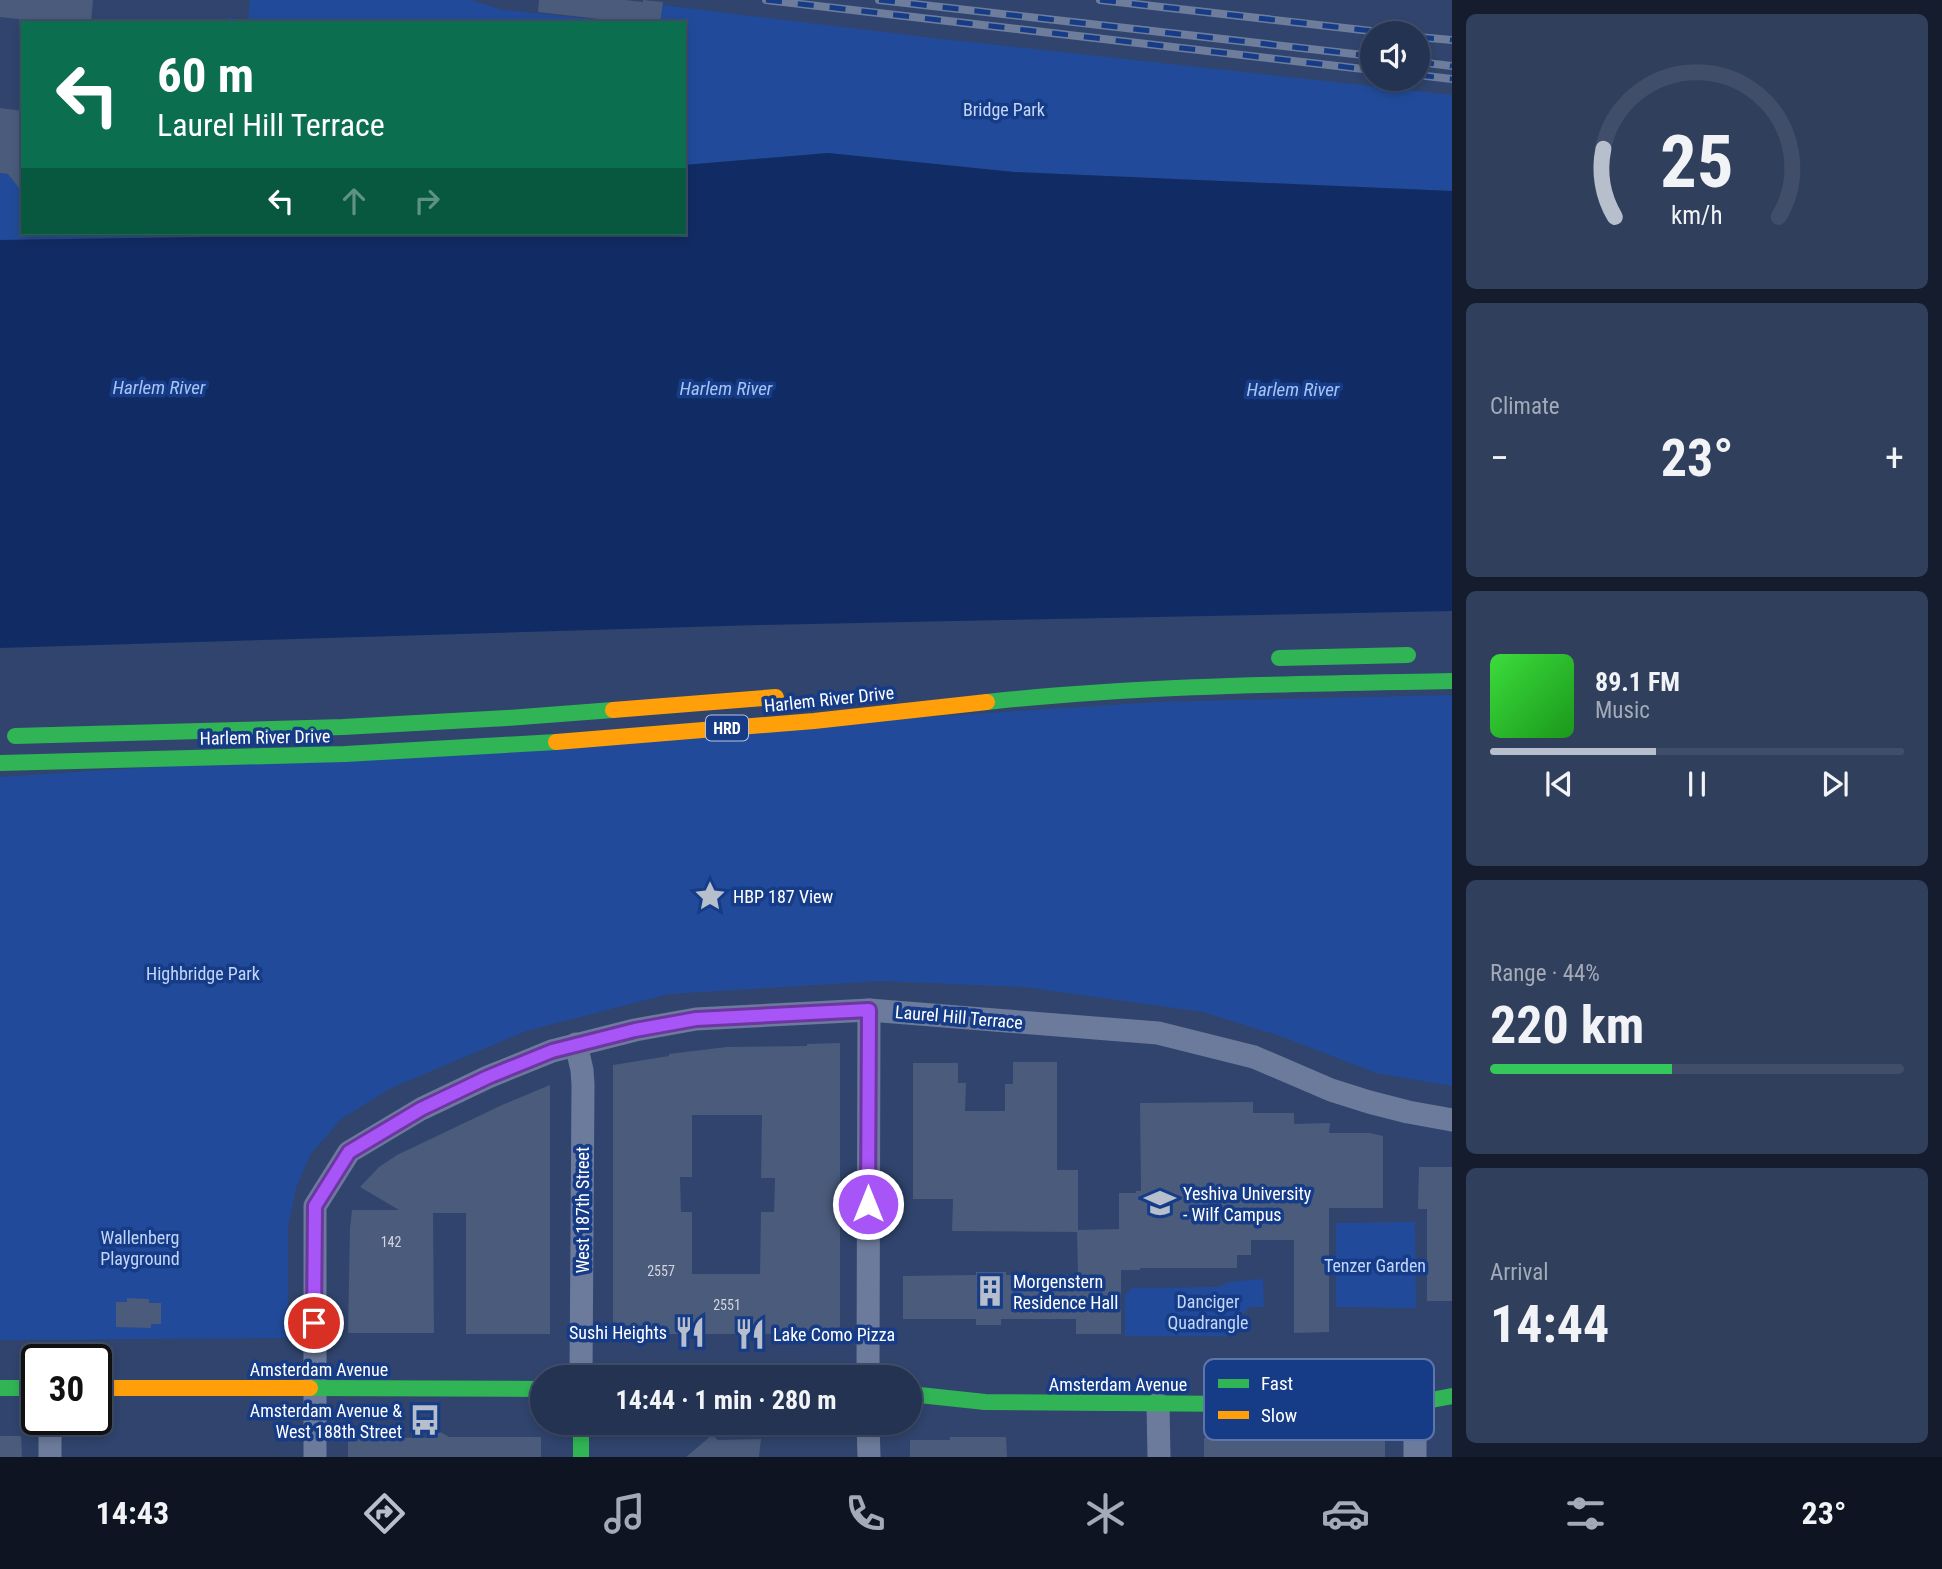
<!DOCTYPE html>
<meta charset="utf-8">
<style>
:root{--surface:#243352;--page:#303f5c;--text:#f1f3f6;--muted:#a3aab8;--line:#414e69;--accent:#b7becc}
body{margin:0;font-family:"Roboto Condensed",sans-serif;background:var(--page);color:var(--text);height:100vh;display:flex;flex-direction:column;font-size:26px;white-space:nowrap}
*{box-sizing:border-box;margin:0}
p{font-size:23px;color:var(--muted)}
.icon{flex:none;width:38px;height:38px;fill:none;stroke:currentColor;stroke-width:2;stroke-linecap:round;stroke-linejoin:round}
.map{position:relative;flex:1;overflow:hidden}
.details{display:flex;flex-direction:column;gap:14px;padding:14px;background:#141c2d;width:490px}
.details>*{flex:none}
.guide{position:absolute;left:21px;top:21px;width:665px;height:214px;border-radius:0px;box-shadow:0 4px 10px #0003,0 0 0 2px var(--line);background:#0b6e4f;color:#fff;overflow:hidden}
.fabs{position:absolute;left:1360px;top:21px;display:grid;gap:14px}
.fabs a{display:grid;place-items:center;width:70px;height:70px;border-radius:50%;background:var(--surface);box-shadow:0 4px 10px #0003,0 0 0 2px var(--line);font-size:35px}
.speed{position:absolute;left:21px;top:1344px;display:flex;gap:14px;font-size:35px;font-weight:700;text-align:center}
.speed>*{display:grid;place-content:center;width:91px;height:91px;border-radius:50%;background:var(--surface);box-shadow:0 4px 10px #0003,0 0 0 2px var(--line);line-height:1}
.speed .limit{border:4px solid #111;border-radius:10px;background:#fff;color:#111}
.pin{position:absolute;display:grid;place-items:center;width:60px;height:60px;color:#fff;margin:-30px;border:4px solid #fff;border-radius:50%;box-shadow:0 2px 7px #0007}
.me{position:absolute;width:77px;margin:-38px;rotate:0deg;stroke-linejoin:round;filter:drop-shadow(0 0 5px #0008)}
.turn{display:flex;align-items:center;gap:24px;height:147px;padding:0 21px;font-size:32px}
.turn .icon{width:91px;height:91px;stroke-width:2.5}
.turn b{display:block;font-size:49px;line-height:60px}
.lanes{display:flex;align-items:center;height:66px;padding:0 21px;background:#0003;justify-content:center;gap:35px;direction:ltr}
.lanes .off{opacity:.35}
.big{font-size:52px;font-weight:700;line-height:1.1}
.details .tile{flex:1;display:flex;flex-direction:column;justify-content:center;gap:10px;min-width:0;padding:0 24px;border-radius:10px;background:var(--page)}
.details .dial{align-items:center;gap:0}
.dial svg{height:182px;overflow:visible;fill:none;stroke:var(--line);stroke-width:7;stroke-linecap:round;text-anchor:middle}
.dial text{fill:var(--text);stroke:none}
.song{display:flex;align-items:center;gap:21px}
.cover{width:84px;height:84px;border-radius:10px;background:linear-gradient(135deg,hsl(120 70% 55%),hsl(120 70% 35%))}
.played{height:7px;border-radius:4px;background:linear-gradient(90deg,var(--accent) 40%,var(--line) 40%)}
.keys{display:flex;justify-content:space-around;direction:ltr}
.heat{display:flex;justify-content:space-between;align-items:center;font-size:38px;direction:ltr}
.charge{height:10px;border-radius:5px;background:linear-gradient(90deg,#34c759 44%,var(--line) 0)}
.trip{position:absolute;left:530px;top:1365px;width:392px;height:70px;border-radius:35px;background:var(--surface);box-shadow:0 4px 10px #0003,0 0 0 2px var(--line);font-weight:700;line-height:70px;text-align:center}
.tabs{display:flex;height:112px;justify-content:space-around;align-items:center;background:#0e1421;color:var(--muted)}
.tabs .icon{width:49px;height:49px}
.tabs .selected{color:var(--accent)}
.tabs b{font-size:32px;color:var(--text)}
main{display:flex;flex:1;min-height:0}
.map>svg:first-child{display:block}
</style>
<main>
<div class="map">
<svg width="1452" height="1457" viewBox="0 0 1452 1457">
<rect width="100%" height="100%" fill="#30446d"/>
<g fill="#214b9a">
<polygon points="250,0 471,0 502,10 634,23 226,23 229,17 248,22"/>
<polygon points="662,5 933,38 1452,95 1452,191 1014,172 828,153 684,165 684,23 660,23"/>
<polygon points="0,173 8,174 23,184 23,233 210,233 210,237 0,240"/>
<polygon points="1452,695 1452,1086 1376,1073 1283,1037 1203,1012 1024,987 881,981 669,994 526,1031 391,1088 341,1119 310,1155 296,1188 288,1226 288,1338 0,1340 0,777 1158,702"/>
<polygon points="1415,1222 1416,1308 1336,1307 1336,1223"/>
<polygon points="1263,1279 1264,1307 1250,1307 1235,1321 1235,1336 1125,1336 1125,1295 1132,1288 1219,1287 1228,1282"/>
</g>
<polygon fill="#112c65" points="828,153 1014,172 1452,191 1452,611 759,625 0,648 0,240 209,237 210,233 684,233 684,165"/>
<g fill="#4a5b7c" fill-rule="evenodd">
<polygon points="0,0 93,0 91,23 55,23 0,17"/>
<polygon points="539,0 625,0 643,2 643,0 663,2 660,23 634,23 538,12"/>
<polygon points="0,108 23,111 23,193 8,174 0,173"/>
<path d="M840,1043V1334H613V1065L669,1056V1054L726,1047L807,1046V1044ZM692,1115H762L761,1178H775L774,1212H761L760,1274H692V1212H681L680,1177H692Z"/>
<polygon points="1013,1062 1057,1062 1057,1170 1078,1170 1078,1230 1119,1229 1119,1193 1136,1193 1136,1191 1141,1191 1140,1103 1253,1102 1253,1113 1294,1113 1294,1124 1330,1123 1329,1133 1370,1133 1383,1136 1383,1208 1329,1208 1329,1332 1294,1333 1294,1240 1251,1240 1251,1255 1237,1255 1237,1268 1140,1268 1140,1270 1121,1270 1121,1334 1076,1334 1076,1319 1001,1319 1001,1325 976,1325 976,1319 903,1319 903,1276 976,1275 976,1272 1006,1272 1006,1275 1078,1275 1077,1232 952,1231 953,1199 913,1199 913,1063 958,1063 958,1083 966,1083 965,1111 1005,1111 1005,1084 1013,1084"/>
<polygon points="550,1085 550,1334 466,1334 466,1213 433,1213 434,1333 348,1333 350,1228 352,1210 399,1210 360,1187 379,1167 397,1155 502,1105"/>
<polygon points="1419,1167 1452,1167 1452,1301 1427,1301 1427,1209 1418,1209"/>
<polygon points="127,1298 149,1299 149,1303 161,1303 161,1324 151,1324 151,1328 116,1327 116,1302 127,1302"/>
<polygon points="435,1429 449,1437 541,1437 541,1457 348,1457 348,1437 435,1438"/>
<polygon points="712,1435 718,1440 761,1439 759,1457 686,1457"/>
<polygon points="0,1436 21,1436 22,1457 0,1457"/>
<polygon points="950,1437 1006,1437 1007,1457 910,1457 910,1440 950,1440"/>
<polygon points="1385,1437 1385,1457 1204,1457 1204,1438"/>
</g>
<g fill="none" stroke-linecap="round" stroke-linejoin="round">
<g stroke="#6c7b9b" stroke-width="23">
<polyline points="576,1044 582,1070 583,1085 581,1377"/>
<polyline points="868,1377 869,1010"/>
<polyline points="1158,1404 1159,1457"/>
<polyline points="50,1419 50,1457"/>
<polyline points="868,1423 869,1457"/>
<polyline points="315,1457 315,1206 349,1152 421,1109 488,1077 552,1051 635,1030 696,1019 869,1010 1158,1033 1254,1057 1331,1090 1369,1102 1408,1112 1452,1120"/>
<polyline points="1415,1457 1415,1403"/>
</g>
<g stroke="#30b455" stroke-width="16">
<polyline points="1279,658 1408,655"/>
<path d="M987,702C1142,685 1297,684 1452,681"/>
<polyline points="15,736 343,727 507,718 613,710"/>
<polyline points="0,763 345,754 556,742"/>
<polyline points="0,1388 37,1388"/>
<polyline points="310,1388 542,1389"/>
<polyline points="910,1394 985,1402 1390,1405 1415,1403 1452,1396"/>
<polyline points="581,1423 581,1457"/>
</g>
<g stroke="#ff9f0a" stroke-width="16">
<polyline points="613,710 776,697"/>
<polyline points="556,742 814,721 987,702"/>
<polyline points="96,1388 310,1388"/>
</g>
<defs>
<g id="rail">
<polyline points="766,0 1372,70"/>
<polyline points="879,0 1372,56"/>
<polyline points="1100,0 1389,33"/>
<polyline points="1418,37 1452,40"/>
<polyline points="1418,62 1452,66"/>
<polyline points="1418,75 1452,79"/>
</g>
</defs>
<use href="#rail" stroke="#6d7d9b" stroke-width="8"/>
<use href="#rail" stroke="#163c87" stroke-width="5" stroke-dasharray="16" stroke-linecap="butt"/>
</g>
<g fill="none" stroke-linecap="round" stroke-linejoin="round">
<defs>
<polyline id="route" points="314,1323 315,1206 349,1152 421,1109 488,1077 552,1051 635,1030 696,1019 869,1010 868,1204"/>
</defs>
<use href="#route" stroke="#6d37a1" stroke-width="18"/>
<use href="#route" stroke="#a855f7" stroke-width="12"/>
</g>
<defs>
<symbol id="sight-bare" viewBox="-9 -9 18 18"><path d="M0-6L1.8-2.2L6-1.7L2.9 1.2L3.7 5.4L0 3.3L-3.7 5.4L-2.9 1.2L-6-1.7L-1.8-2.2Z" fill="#b7becc" stroke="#163c87" stroke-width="2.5" paint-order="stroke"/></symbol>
<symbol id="university-bare" viewBox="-9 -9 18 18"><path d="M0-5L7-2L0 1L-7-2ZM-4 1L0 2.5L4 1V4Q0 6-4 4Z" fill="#b7becc" stroke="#163c87" stroke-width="2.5" paint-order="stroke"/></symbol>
<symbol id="building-bare" viewBox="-9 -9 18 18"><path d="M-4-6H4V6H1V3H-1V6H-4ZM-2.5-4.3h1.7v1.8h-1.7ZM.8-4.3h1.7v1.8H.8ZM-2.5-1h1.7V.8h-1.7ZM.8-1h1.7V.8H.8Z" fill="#b7becc" stroke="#163c87" stroke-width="2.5" paint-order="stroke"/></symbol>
<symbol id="restaurant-bare" viewBox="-9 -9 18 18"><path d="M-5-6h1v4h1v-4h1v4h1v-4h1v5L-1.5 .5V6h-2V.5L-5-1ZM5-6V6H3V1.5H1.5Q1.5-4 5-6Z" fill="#b7becc" stroke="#163c87" stroke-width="2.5" paint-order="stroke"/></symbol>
<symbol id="bus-bare" viewBox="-9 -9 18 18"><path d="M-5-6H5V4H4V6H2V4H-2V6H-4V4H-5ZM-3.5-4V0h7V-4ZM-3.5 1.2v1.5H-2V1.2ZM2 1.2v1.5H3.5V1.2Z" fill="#b7becc" stroke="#163c87" stroke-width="2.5" paint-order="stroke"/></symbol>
</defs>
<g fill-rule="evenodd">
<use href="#sight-bare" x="688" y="874" width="44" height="44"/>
<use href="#university-bare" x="1138" y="1181" width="44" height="44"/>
<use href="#building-bare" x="968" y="1269" width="44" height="44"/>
<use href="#restaurant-bare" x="668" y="1310" width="44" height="44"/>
<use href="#restaurant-bare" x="728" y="1312" width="44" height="44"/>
<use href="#bus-bare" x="403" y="1398" width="44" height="44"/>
</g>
<g text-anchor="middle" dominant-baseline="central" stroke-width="7" stroke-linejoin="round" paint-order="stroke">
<g font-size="14" fill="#d2d6de">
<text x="391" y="1242">142</text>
<text x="661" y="1271">2557</text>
<text x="727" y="1305">2551</text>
</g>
<rect fill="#163c87" stroke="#b9c4db" stroke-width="2" x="706" y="715.5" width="42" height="25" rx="5"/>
<g font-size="16" font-weight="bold" fill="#fff">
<text x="727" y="728">HRD</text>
</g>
<g font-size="18" fill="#c2d6fa" stroke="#163c87">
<text x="1004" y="109">Bridge Park</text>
<text x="203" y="973">Highbridge Park</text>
<text x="140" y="1237">Wallenberg<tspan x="140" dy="21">Playground</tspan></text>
<text x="1375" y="1265">Tenzer Garden</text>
<text x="1208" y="1301">Danciger<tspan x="1208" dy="21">Quadrangle</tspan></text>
</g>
<g font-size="18" fill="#fff" stroke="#163c87">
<text transform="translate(829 699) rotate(-6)">Harlem River Drive</text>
<text transform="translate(265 737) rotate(-1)">Harlem River Drive</text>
<text transform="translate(959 1017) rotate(5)">Laurel Hill Terrace</text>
<text transform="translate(582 1210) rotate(-90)">West 187th Street</text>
<text x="319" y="1369">Amsterdam Avenue</text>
<text x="1118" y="1384">Amsterdam Avenue</text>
</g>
<g font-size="18" fill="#fff" stroke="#163c87" text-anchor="start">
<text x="733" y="896">HBP 187 View</text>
<text x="1183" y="1193">Yeshiva University<tspan x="1183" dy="21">- Wilf Campus</tspan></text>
<text x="1013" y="1281">Morgenstern<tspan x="1013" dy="21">Residence Hall</tspan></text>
<text x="667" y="1332" text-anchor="end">Sushi Heights</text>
<text x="773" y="1334">Lake Como Pizza</text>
<text x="402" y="1410" text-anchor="end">Amsterdam Avenue &amp;<tspan x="402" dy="21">West 188th Street</tspan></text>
</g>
<g font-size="19" font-style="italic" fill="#a8c3f5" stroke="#163c87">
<text x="159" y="387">Harlem River</text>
<text x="726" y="388">Harlem River</text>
<text x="1293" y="389">Harlem River</text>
</g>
</g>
<rect x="1204" y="1359" width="230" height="81" rx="10" fill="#163c87" stroke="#5c76ab" stroke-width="2"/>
<rect x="1218" y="1379" width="31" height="9" fill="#30b455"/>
<rect x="1218" y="1411" width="31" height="8" fill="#ff9f0a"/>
<g font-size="19" fill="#fff">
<text x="1261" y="1390">Fast</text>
<text x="1261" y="1422">Slow</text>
</g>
</svg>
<div class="fabs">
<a><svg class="icon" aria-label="sound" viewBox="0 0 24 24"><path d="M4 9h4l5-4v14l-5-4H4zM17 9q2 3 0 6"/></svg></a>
</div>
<div class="speed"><div class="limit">30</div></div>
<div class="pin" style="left:314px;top:1323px;background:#d93025"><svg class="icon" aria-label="arrive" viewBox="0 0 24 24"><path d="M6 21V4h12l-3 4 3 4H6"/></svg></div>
<svg class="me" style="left:868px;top:1204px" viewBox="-20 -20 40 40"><circle r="17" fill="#a855f7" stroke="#fff" stroke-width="3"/><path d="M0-11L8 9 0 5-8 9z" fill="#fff"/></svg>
<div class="trip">14:44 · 1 min · 280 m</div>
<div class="guide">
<div class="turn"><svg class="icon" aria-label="left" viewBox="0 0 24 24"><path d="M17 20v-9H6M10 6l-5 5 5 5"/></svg><div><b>60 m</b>Laurel Hill Terrace</div></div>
<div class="lanes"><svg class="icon" aria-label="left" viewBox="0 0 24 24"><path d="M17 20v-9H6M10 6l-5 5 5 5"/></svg><svg class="icon off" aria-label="ahead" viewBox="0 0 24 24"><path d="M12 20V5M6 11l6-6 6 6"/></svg><svg class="icon off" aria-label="right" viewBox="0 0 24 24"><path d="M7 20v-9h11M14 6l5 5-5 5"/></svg></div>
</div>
</div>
<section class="details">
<div class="tile dial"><svg viewBox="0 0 100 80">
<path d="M14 69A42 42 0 1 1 86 69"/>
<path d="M14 69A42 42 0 0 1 9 39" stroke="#b7becc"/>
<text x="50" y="56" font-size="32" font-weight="700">25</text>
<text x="50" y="72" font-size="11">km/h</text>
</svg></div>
<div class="tile"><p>Climate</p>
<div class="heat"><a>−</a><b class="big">23°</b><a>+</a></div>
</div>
<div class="tile">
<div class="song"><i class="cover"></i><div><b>89.1 FM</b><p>Music</p></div></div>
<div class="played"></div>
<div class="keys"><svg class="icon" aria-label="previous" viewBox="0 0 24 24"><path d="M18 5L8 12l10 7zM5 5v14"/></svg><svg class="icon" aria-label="pause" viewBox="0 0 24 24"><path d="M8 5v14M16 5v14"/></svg><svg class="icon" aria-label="next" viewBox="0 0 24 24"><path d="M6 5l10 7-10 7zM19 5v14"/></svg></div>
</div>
<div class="tile"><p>Range · 44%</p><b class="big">220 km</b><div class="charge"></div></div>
<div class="tile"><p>Arrival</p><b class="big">14:44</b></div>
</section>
</main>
<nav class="tabs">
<b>14:43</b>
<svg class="icon selected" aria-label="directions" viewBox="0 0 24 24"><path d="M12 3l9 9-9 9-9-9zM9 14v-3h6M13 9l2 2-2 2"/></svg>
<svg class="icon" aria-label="music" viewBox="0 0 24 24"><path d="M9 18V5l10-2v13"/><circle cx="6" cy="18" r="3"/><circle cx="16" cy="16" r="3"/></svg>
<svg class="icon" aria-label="phone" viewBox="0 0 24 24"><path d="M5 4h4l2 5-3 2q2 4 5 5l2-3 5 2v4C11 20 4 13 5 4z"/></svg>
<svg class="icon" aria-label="climate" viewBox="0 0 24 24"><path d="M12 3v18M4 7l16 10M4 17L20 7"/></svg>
<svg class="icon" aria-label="car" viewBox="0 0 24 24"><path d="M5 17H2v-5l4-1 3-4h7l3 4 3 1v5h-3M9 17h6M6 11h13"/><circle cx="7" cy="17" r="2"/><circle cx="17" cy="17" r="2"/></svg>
<svg class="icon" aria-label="filters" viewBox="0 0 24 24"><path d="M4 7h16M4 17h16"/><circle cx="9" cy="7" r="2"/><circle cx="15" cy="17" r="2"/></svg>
<b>23°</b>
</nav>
